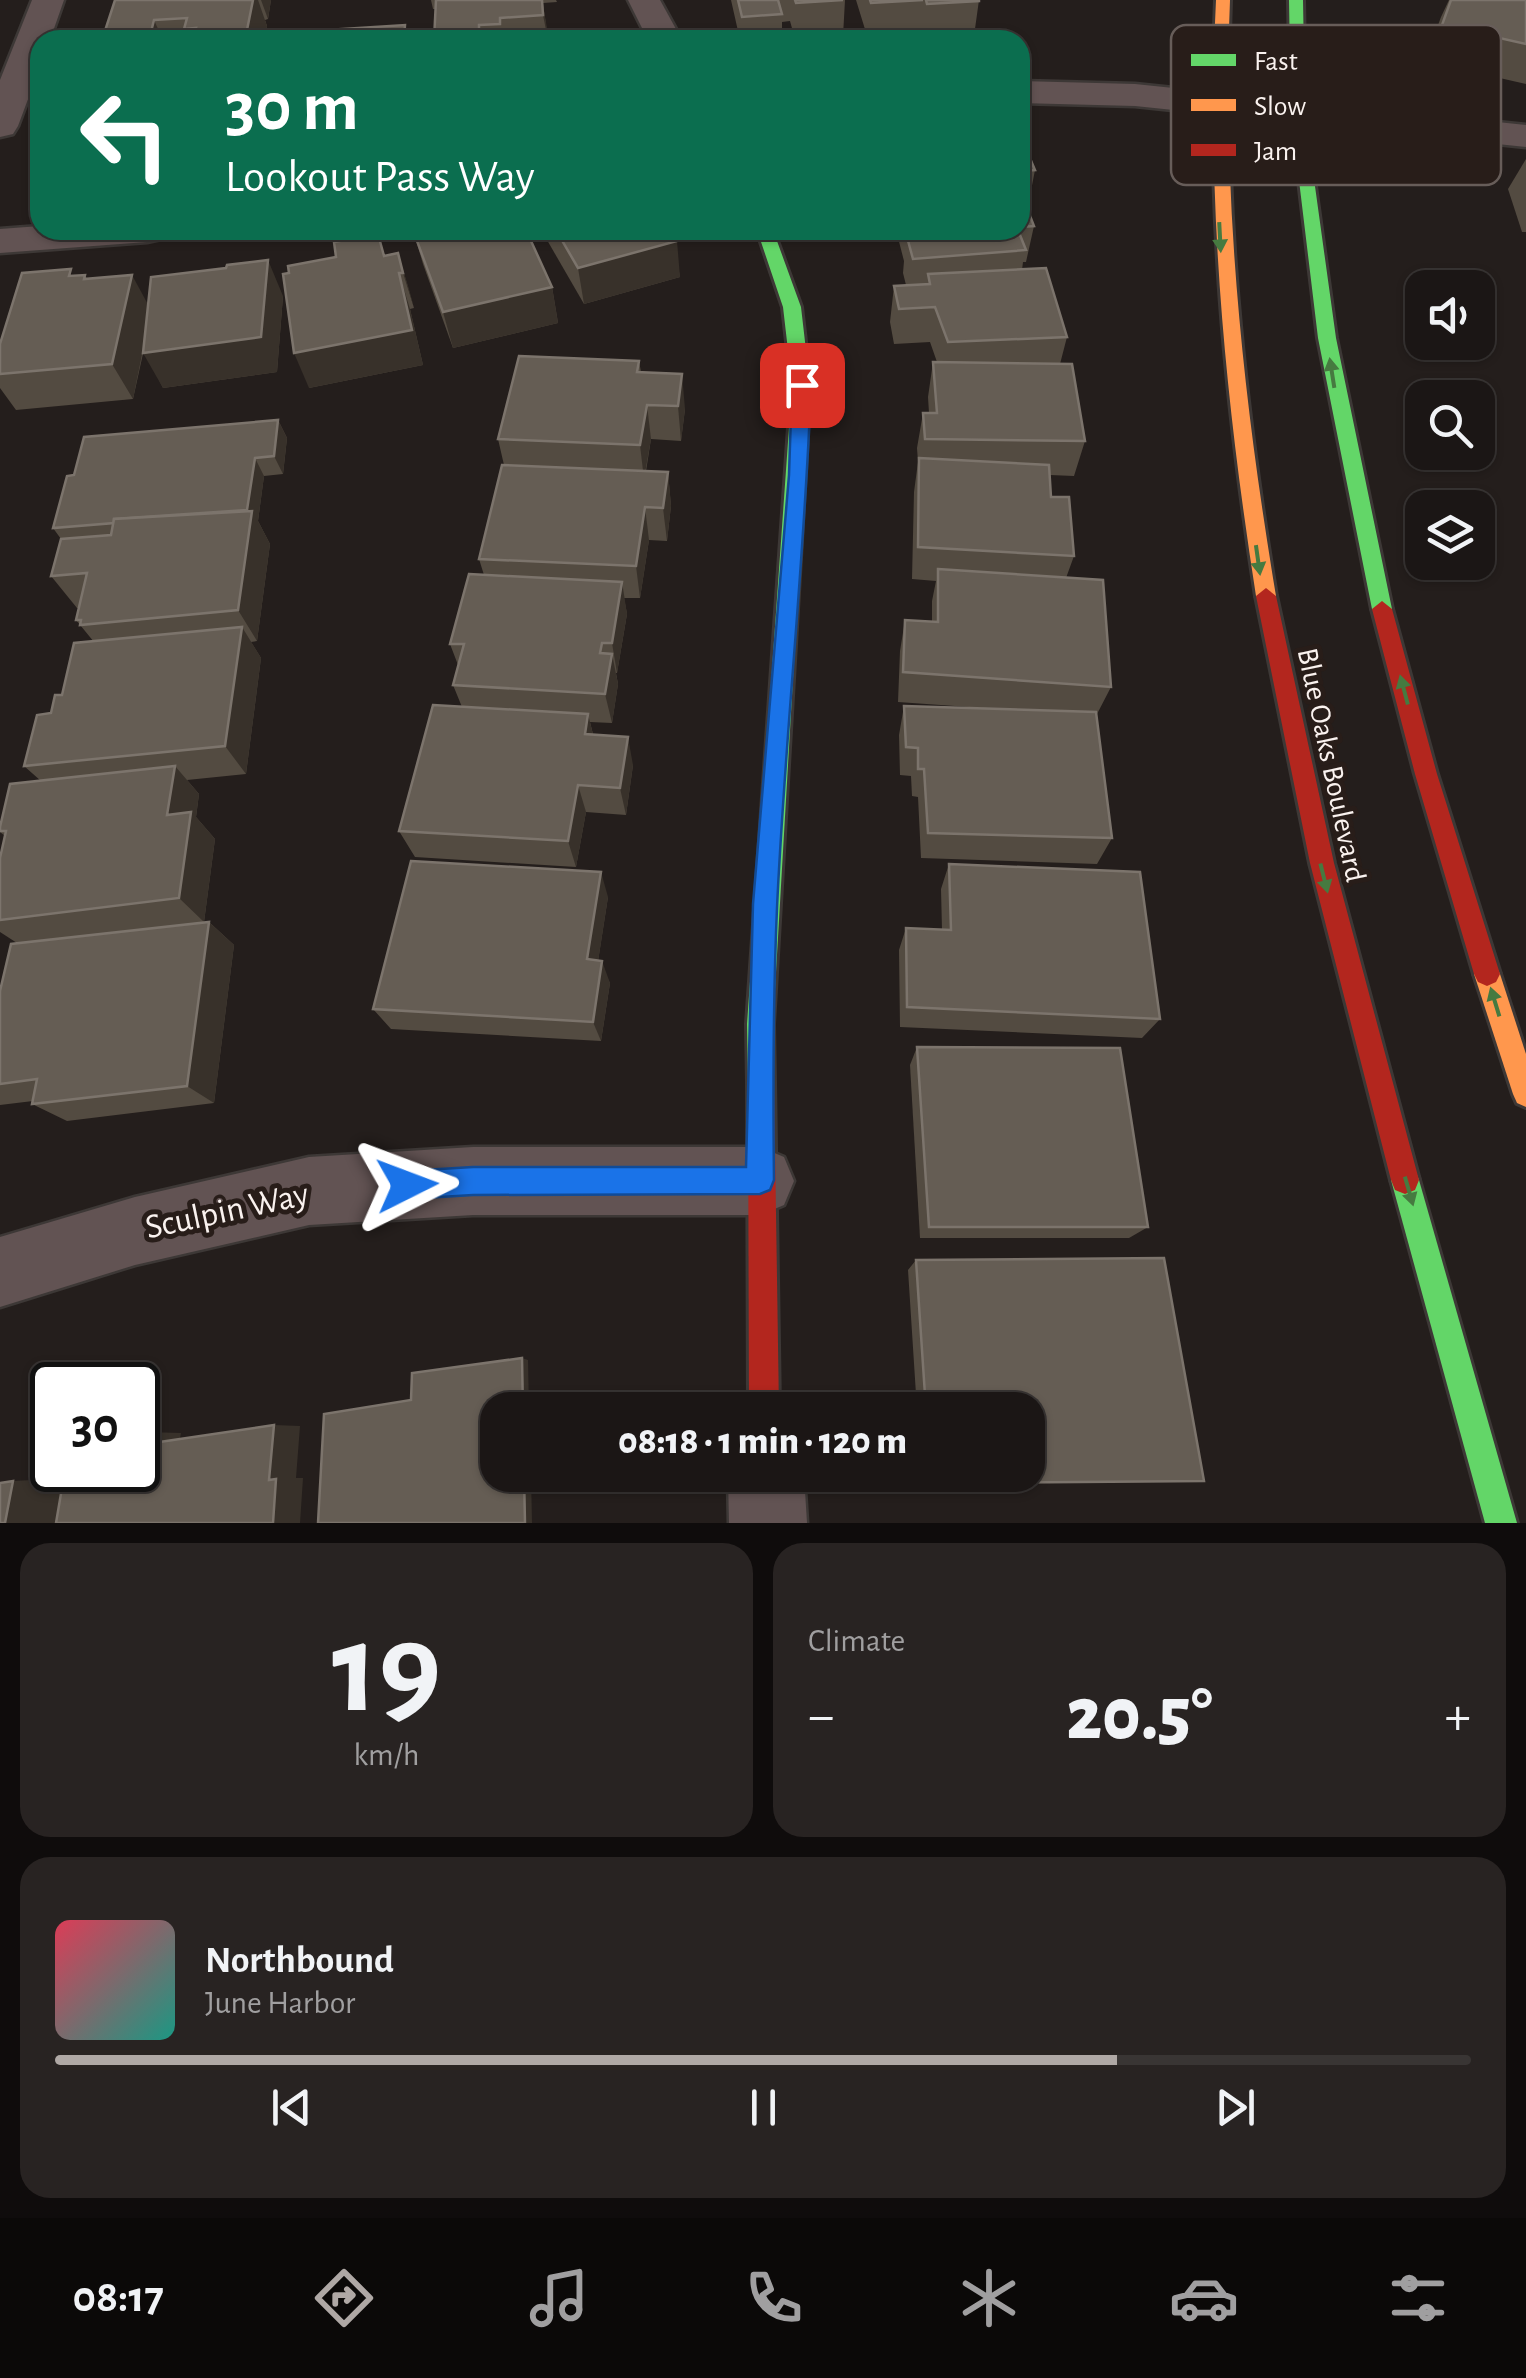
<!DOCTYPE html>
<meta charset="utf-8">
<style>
:root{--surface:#1b1615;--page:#282322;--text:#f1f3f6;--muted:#a09fa0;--line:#393534;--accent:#afa8a5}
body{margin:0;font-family:"Alegreya Sans",sans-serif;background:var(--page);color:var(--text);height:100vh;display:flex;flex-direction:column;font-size:38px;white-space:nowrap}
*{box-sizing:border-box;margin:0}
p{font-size:32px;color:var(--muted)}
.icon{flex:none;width:55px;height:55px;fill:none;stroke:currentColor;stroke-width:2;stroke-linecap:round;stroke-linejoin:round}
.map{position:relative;height:1523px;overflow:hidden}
.details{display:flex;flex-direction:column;gap:20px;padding:20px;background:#0f0c0c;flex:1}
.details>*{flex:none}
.hud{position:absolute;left:30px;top:30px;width:1000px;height:210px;border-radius:30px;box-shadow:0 2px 8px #0004,0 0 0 2px var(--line);background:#0b6e4f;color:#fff;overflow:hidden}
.tools{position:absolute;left:1405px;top:270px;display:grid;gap:20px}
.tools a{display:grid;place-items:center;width:90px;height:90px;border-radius:20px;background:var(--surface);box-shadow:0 2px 8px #0004,0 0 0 2px var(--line);font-size:50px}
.speed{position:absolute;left:30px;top:1362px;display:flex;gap:20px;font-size:50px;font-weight:700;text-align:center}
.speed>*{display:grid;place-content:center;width:130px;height:130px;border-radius:50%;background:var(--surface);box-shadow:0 2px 8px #0004,0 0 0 2px var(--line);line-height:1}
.speed .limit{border:5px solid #111;border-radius:15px;background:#fff;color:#111}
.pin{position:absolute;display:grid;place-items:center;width:85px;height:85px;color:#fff;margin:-42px;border-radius:20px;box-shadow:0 5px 15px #0006}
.me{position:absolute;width:110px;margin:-55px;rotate:87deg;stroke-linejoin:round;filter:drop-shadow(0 0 8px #0008)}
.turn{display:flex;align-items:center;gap:35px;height:210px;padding:0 30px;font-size:45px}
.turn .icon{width:130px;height:130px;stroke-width:2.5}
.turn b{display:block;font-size:70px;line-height:85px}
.big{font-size:75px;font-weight:800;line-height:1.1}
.details .widget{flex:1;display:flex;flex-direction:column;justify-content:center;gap:15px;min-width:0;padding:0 35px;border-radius:30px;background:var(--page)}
.details .dial{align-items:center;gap:0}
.dial b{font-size:130px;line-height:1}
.song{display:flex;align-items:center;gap:30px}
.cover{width:120px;height:120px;border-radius:15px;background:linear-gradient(135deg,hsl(350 70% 55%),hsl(170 70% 35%))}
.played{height:10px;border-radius:5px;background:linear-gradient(90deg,var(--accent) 75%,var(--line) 75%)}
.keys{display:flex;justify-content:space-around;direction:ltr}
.heat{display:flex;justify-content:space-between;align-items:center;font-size:55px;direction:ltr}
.details .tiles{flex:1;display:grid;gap:20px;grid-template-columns:1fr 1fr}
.widget:last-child{grid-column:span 2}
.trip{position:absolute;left:480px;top:1392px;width:565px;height:100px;border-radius:30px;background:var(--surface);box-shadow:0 2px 8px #0004,0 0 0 2px var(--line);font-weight:800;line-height:100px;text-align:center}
.menu{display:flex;height:160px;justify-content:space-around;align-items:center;background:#0b0908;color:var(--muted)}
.menu .icon{width:70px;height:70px}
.menu .selected{color:var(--accent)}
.menu b{font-size:45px;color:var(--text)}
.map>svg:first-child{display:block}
</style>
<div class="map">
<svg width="1526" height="1523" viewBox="0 0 1526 1523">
<rect width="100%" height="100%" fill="#241e1c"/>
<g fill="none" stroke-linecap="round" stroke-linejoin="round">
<defs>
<g id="street">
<polygon points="32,0 64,0 50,40 40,40 40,67 18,126 13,134 0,137 0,80"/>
<polygon points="628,0 660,0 682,40 648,40"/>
<polygon points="1020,81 1135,84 1526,125 1526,147 1135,106 1020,103"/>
<polygon points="40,226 40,230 167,230 161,239 147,242 0,253 0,229"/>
<polygon points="473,1147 760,1147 784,1157 794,1181 784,1205 760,1215 473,1215 309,1225 135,1265 0,1307 0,1237 135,1197 309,1157"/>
<polygon points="728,1475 804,1475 807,1523 729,1523"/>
</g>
<g id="fast">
<polygon points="1289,0 1303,0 1305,114 1336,338 1392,609 1382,617 1372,609 1318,338 1291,114"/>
<polygon points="757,230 773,230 801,307 810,385 773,1024 774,1082 770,1091 761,1095 752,1091 748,1082 747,1024 792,385 783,307"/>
<polygon points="1405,1166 1415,1170 1419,1180 1517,1523 1485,1523 1391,1180 1395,1170"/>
</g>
<g id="slow">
<path d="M1216,0H1230C1222,201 1243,398 1276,596L1266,604L1256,596C1225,397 1206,201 1216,0Z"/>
<polygon points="1487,962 1496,966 1500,974 1526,1054 1526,1107 1517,1103 1513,1094 1474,974 1478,966"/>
</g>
<g id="jam">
<polygon points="1266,588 1276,596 1334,863 1419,1180 1415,1190 1405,1194 1395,1190 1391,1180 1310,863 1256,596"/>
<polygon points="1382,601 1392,609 1437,774 1500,974 1496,982 1487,986 1478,982 1474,974 1415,774 1372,609"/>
<polygon points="761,1069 770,1073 774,1082 779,1410 749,1410 748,1082 752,1073"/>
</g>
</defs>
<use href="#street" stroke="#3d3836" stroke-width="5"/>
<use href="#fast" stroke="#3d3836" stroke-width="6"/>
<use href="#slow" stroke="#3d3836" stroke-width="6"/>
<use href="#jam" stroke="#3d3836" stroke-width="6"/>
<use href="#street" fill="#625353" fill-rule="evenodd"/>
<use href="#fast" fill="#63d668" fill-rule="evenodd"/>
<use href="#slow" fill="#ff974d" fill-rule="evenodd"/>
<use href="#jam" fill="#b3261e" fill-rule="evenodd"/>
</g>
<g fill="#534b41">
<polygon points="115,0 271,0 268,19 265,20 267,26 265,40 102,40"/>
<polygon points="431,0 556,0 557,2 543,3 548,40 434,40 435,9 433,9"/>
<polygon points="731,0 845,0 843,36 795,39 790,21 782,22 782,40 740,40"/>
<polygon points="856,0 979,0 974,36 923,40 922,35 868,39"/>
<polygon points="1449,0 1526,0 1526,84 1425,61 1441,17"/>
<polygon points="1020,151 1035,170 1028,206 1026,206 1034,226 1026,262 1023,262 1022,270 1067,337 1060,364 1085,441 1074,476 1050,475 1051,497 1074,556 1066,578 1111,687 1096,716 1112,838 1097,864 921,858 918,797 912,796 911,776 900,775 899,735 904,706 997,709 898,702 900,651 905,620 932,622 932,601 936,581 912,579 914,492 918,462 917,448 923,413 929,413 928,397 933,362 937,362 930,342 894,344 890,322 894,286 906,285 903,273 904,261 896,230 1020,230"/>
<polygon points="1526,159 1526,232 1522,232 1508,189"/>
<polygon points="413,230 552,287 558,323 453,348 423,264"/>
<polygon points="545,230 671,230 680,277 584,304 547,240"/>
<polygon points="378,234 385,256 398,253 414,308 410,309 423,365 309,388 336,257"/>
<polygon points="85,275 87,279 148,304 283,296 277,372 163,388 144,349 133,399 16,410 0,388 0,344 75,276"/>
<polygon points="639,361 641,372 685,409 681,441 651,439 646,471 668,472 671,506 667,541 649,540 640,598 624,598 627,614 617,673 616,673 618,684 612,723 590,722 593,734 633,765 626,815 586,812 576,867 415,857 399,831 462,707 453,685 458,665 450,644 484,575 479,559 504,465 498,439"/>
<polygon points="278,420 287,438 283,474 264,476 258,521 270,544 257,641 251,642 261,658 246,774 187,780 199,794 196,817 215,839 204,922 209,922 234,945 214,1103 67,1121 32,1104 33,1101 0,1105 0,991 17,943 0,932 0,858 5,836 0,832 0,827 41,781 24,766 51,713 94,642 76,620 79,608 77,608 51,576 61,539 53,528 74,475"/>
<polygon points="949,864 1160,1019 1142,1038 900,1027 899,950 906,928 942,930 941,889"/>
<polygon points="608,897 598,961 610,983 601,1041 391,1029 373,1009"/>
<polygon points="917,1047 1148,1227 1129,1238 920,1238 910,1065"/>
<polygon points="1164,1258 1204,1481 931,1483 922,1481 921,1475 1028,1475 1028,1410 917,1410 908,1270 916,1260"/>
</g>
<g fill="#38312a">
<polygon points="253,0 258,0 267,26 265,40 245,40"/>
<polygon points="261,0 271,0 268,19"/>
<polygon points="542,0 547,28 548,40 543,15"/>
<polygon points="154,20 163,40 149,40"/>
<polygon points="677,241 680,277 584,304 578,268"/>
<polygon points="398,253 409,289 414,308 403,273"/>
<polygon points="268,260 283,296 277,372 163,388 143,353"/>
<polygon points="399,273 410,309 423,365 309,388 294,353"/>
<polygon points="132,275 151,310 133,399 112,364"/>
<polygon points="552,287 558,323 453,348 443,312"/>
<polygon points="682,374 685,409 681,441 678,406"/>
<polygon points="647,405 651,439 644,479 640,445"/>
<polygon points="278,420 287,438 283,474 274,456"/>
<polygon points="255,458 264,476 258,521 270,544 257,641 238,610 247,510"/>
<polygon points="668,472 671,506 667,541 663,508"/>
<polygon points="645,507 649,540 640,598 636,566"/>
<polygon points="622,582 627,614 617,673 612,643"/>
<polygon points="242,627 261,658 246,774 225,746"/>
<polygon points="612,654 618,684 612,723 605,694"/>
<polygon points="588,714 595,743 585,734"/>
<polygon points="628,737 633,765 626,815 620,788"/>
<polygon points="175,766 199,794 196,817 215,839 204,922 179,898 167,815"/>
<polygon points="578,785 586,812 576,867 568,841"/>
<polygon points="601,872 608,897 595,981 587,959"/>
<polygon points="209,922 234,945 214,1103 187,1086"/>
<polygon points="602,961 610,983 601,1041 593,1022"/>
<polygon points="522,1358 528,1360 529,1410 523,1410"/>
<polygon points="274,1425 300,1426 296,1478 303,1478 300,1523 273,1523 269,1480"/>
<polygon points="147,1432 181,1433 179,1444 146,1444"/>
<polygon points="524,1475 531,1475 532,1523 525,1523"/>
<polygon points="71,1478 63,1523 5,1523 13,1481"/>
</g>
<g fill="#655d54" stroke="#7c746c" stroke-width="2.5">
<polygon points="115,0 253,0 245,40 193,40 196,28 184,29 187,18 154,20 149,40 102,40"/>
<polygon points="436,0 542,0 543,15 500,18 500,24 479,25 479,40 434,40"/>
<polygon points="738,0 778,0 782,14 742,17"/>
<polygon points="795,0 843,0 796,3"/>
<polygon points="870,0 923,0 871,3"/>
<polygon points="926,0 979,0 979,1 927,4"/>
<polygon points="1451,0 1526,0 1526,44 1442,25"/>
<polygon points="405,25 404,40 293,40 295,32"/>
<polygon points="1020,151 1027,151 1035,170 1020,171"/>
<polygon points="1020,190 1034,226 1020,227"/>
<polygon points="413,230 526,230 552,287 443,312"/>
<polygon points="556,230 671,230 677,241 578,268"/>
<polygon points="910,230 1018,230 1026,250 913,259 907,237 912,237"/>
<polygon points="378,234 384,256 398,253 403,273 399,273 412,330 294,353 283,274 289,273 288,266 336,257 334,242"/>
<polygon points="268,260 261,337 143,353 151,277 226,268 227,265"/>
<polygon points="1046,268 1067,337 948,342 935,307 899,309 894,286 930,284 928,274"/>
<polygon points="71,269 69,276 85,275 84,279 132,275 112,364 0,374 0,344 22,273"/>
<polygon points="519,356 639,361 637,372 682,374 678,406 647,405 640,445 498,439"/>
<polygon points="933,362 1072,364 1085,441 925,439 923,413 937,413"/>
<polygon points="278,420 274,456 255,458 247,510 114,519 114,523 53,528 67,476 74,475 84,437"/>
<polygon points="919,458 1049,465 1051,497 1069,497 1074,556 918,547"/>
<polygon points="502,465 668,472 663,508 645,507 636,566 479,559"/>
<polygon points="252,511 238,610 80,625 81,620 76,620 87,573 51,576 61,539 111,535 114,519"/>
<polygon points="938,569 1103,580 1111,687 903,672 905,620 938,622"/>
<polygon points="469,574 622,582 612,643 602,643 600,653 612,654 605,694 453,685 464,644 450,644"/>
<polygon points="242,627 225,746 24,766 37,715 51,713 55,695 62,695 74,643"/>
<polygon points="433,705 588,714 585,734 628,737 620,788 578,785 568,841 399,831"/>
<polygon points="904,706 1096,712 1112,838 928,833 924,769 918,769 918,748 906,747"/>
<polygon points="175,766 167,815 191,812 179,898 0,920 0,858 6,831 0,831 0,827 10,784"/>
<polygon points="411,861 601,872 587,959 602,961 593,1022 373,1009"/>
<polygon points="949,864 1140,872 1160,1019 907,1007 906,928 951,930"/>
<polygon points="209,922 187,1086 32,1104 37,1079 0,1084 0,991 11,944"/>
<polygon points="917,1047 1120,1048 1148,1227 929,1227"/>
<polygon points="1164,1258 1204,1481 931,1483 930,1475 1028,1475 1028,1410 926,1410 916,1260"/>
<polygon points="522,1358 523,1410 498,1410 498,1475 524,1475 525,1523 318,1523 324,1414 411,1400 412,1373"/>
<polygon points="274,1425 269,1480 276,1479 273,1523 56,1523 65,1470 138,1470 138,1434 147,1432 146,1444"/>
<polygon points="13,1481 5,1523 0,1523 0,1483"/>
</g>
<defs><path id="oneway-solid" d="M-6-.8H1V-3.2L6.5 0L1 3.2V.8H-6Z" transform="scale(2.5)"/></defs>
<g fill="#467a40">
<use href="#oneway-solid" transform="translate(1220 237) rotate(87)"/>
<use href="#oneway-solid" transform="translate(1332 373) rotate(-99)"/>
<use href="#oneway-solid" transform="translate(1258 560) rotate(82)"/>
<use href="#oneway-solid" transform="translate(1404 690) rotate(-105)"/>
<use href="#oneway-solid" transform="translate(1324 878) rotate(76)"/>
<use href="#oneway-solid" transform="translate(1495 1002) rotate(-107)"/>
<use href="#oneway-solid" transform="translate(1409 1191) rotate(74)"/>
</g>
<path fill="#1a73e8" stroke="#114b97" stroke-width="2.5" d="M802,379L811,385C805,560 785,733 777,908C773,999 773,1089 774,1180L770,1190L760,1194L473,1195L407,1199L397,1195L393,1185L397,1175L407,1171L473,1167H746L753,904L789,475L792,385Z"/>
<g text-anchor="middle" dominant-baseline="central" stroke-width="10" stroke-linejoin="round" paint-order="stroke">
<g font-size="30" fill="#faf2ef" stroke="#281d19">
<text transform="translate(1331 765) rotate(78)">Blue Oaks Boulevard</text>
</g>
<g font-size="35" fill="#faf2ef" stroke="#281d19">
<text transform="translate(227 1211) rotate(-12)">Sculpin Way</text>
</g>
</g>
<rect x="1171" y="25" width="330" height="160" rx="15" fill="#281d19" stroke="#675d59" stroke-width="2.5"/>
<rect x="1191" y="54" width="45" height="12" fill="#63d668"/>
<rect x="1191" y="99" width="45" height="12" fill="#ff974d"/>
<rect x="1191" y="144" width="45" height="12" fill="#b3261e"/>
<g font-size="28" fill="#faf2ef">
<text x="1254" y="70">Fast</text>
<text x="1254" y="115">Slow</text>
<text x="1254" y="160">Jam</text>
</g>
</svg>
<div class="tools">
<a><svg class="icon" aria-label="sound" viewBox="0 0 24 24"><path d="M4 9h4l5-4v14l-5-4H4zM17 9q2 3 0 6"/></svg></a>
<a><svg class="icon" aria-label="search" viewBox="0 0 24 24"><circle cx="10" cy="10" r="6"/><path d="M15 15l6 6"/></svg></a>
<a><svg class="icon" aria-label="layers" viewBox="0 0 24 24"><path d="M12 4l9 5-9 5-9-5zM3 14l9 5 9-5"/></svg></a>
</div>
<div class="speed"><div class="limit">30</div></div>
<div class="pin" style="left:802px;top:385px;background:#d93025"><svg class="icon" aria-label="arrive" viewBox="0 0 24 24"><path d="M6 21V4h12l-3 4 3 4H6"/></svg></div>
<svg class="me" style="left:407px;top:1185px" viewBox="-20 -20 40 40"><path d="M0-17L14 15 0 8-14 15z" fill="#1a73e8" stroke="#fff" stroke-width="4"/></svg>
<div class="trip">08:18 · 1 min · 120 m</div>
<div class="hud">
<div class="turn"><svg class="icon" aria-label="left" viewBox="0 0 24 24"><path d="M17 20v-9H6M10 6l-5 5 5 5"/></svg><div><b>30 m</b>Lookout Pass Way</div></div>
</div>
</div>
<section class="details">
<div class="tiles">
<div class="widget dial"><b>19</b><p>km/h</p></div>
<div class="widget"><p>Climate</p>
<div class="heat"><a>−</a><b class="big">20.5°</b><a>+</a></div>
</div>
<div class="widget">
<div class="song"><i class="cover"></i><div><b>Northbound</b><p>June Harbor</p></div></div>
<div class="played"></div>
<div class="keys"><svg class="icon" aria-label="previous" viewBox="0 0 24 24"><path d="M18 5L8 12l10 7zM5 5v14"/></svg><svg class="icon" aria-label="pause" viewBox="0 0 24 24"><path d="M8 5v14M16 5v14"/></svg><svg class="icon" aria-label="next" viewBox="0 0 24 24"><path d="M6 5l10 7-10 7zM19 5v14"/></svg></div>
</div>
</div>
</section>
<nav class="menu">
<b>08:17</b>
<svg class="icon selected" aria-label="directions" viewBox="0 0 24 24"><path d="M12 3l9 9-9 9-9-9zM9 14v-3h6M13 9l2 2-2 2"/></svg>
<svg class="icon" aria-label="music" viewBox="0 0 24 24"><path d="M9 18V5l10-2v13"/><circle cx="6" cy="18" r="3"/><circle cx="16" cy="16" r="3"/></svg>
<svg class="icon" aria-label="phone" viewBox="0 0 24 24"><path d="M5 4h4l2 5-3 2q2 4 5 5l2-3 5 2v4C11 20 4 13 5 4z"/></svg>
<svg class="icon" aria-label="climate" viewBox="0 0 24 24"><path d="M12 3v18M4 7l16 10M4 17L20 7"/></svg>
<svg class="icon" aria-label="car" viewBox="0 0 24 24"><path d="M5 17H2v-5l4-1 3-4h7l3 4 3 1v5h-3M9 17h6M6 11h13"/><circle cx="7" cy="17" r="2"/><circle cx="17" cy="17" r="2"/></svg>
<svg class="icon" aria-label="filters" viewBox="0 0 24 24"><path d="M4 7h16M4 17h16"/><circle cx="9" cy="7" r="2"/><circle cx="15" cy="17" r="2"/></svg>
</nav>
